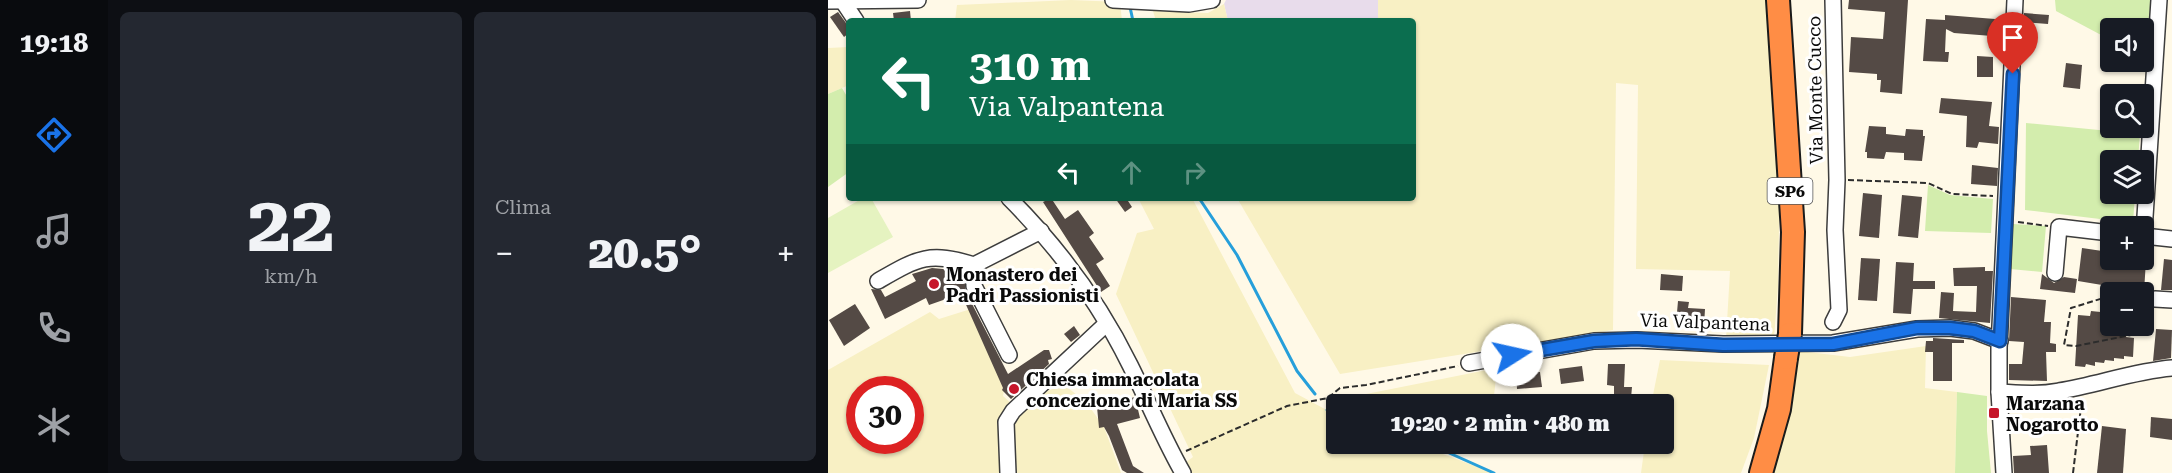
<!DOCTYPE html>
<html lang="it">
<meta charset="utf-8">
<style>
:root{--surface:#171b24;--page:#242831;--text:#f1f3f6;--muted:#9ea1a6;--accent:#1a73e8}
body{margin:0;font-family:"Roboto Serif",serif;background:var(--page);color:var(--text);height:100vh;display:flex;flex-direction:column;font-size:22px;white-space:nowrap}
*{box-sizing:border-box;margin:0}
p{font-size:20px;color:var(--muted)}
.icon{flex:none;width:33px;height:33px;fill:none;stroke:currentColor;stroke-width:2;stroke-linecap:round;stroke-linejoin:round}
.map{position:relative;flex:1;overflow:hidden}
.panel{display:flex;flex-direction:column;gap:12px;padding:12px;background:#0d0f14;width:720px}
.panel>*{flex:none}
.banner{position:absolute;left:18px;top:18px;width:570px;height:183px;border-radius:6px;box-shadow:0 2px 4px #0004;background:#0b6e4f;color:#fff;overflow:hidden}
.tools{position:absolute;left:1272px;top:18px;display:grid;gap:12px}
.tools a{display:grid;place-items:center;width:54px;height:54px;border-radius:6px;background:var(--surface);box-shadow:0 2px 4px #0004;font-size:30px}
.speed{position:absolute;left:18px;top:376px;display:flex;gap:12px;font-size:30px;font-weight:700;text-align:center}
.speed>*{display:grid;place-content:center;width:78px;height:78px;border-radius:50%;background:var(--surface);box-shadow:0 2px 4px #0004;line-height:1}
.speed .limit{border:9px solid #d22;background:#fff;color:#111}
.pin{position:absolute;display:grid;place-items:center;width:51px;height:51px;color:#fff;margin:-62px -26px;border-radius:50% 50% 50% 0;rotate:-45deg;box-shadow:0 0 6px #0007}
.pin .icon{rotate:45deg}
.me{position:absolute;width:66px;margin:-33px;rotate:80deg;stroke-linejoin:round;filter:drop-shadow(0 0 4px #0008)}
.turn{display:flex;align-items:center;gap:21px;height:126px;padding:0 24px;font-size:27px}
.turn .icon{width:78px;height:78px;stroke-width:2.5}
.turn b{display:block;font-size:42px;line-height:51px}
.lanes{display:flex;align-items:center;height:57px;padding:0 24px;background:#0003;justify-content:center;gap:30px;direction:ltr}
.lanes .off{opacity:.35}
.big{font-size:45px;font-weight:800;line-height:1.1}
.panel .tile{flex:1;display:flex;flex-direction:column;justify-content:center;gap:9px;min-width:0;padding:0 21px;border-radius:9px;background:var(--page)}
.panel .dial{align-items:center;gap:0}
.dial b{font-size:78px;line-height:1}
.heat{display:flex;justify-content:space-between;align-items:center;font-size:33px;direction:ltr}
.panel .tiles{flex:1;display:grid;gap:12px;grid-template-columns:repeat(2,1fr)}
.trip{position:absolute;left:498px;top:394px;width:348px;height:60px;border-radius:6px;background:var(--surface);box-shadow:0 2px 4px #0004;font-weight:800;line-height:60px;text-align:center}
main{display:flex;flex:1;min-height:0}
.tabs{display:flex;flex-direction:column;width:108px;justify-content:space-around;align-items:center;background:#090b0e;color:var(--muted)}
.tabs .icon{width:42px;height:42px}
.tabs .selected{color:var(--accent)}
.tabs b{font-size:27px;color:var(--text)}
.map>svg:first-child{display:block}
</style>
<main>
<nav class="tabs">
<b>19:18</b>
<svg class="icon selected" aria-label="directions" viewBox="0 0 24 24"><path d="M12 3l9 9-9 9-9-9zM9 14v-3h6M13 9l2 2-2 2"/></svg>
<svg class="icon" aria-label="music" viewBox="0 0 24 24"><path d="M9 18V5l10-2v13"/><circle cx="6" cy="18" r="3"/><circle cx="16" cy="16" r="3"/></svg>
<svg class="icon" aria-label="phone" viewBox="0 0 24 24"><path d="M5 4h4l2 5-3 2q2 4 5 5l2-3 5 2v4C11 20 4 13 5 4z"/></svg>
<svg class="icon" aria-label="climate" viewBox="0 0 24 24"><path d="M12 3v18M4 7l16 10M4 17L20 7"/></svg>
</nav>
<section class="panel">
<div class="tiles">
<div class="tile dial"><b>22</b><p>km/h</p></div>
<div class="tile"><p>Clima</p>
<div class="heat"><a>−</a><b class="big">20.5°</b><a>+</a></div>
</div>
</div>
</section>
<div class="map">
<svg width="1344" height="473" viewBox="0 0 1344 473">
<rect width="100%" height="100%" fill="#fff9e7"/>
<polygon fill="#e8dceb" points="398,0 550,0 550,21 400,21 396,4"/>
<g fill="#f8f0c4" fill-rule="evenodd">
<polygon points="243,0 292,2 294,21 127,21 129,5"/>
<polygon points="550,0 939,0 952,168 950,286 946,339 898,339 902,271 808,269 810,85 788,83 785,330 512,374 409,198 585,198 585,21 550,21"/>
<polygon points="396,4 400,21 328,21 325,11 380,13"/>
<polygon points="21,47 21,85 0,94 0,48"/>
<polygon points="310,198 364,198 467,393 508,415 508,444 588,444 666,473 343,473 365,457 288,294 309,233 326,229"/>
<path d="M146,308L176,390L175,396L185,405L176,410L183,422L207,397L235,384L258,402L276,427L293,473H0V370L102,312L111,319ZM32,390H82V441H32Z"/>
<polygon points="1098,346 1097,388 1129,392 1127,473 942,473 957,423 971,351 1022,357"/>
<polygon points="832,360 941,365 926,438 913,473 813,473 817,444 836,444 836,405 823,405"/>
<polygon points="669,368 665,405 528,405 518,398"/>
</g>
<g fill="#d3edad">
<polygon points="1227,0 1329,0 1327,42 1316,40 1316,28 1282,28 1282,37 1275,36 1228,11"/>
<polygon points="14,88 21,100 21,172 0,187 0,94"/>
<polygon points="1198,123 1312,134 1310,160 1282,160 1282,194 1307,194 1305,223 1197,210"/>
<polygon points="1100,185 1122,195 1165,199 1163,233 1097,231"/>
<polygon points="1185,224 1218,226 1214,272 1182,269"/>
<polygon points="1129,392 1159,396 1159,431 1163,473 1127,473"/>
</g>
<polygon fill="#e5f3c0" points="35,198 43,198 65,237 0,273 0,218"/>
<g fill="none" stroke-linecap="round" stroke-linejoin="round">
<g stroke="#269fda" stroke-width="3">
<polyline points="302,7 305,21"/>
<polyline points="371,198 409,255 469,371 487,394"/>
<polyline points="1175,403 1234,398"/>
<polyline points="499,410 508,418"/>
<polyline points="588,444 619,452 666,473"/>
</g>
</g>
<g fill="#544a45">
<polygon points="1021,0 1080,0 1074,94 1052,92 1053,80 1049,80 1049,74 1021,72 1023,37 1055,39 1057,12 1020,9"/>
<polygon points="82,11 83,21 66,21 65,13"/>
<polygon points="10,12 21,27 21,33 16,37 2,17"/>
<polygon points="1196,13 1221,15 1220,24 1196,22"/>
<polygon points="1117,15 1167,19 1164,36 1126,33 1118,29 1117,52 1121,52 1120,62 1095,61 1098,19 1117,20"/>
<polygon points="1149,56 1165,57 1165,77 1149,77"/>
<polygon points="1238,63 1254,65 1252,89 1235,87"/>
<polygon points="1113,98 1164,102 1161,126 1171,127 1170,144 1151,142 1149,148 1138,147 1139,116 1111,113"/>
<polygon points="1041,126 1058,127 1058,134 1077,136 1078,129 1095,130 1095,136 1097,136 1094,161 1076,160 1076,153 1058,152 1056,159 1039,158 1039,152 1037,152"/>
<polygon points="1144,165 1170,168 1169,186 1143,184"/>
<polygon points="1035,193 1054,195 1051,238 1031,236"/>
<polygon points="1074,195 1094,197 1090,238 1070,236"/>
<polygon points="223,198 237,219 250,210 266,233 261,237 276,259 268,264 282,286 273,292 215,202"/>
<polygon points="287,198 298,198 304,207 297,212"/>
<polygon points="1254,248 1281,252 1280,260 1318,260 1316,292 1250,281"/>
<polygon points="1033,258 1052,259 1049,301 1030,300"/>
<polygon points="1336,259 1344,260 1344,290 1333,290"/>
<polygon points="1068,262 1086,263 1085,281 1107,281 1107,289 1085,289 1083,314 1065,313"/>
<polygon points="1157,267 1157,271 1165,271 1162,323 1111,318 1113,292 1126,293 1125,311 1148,312 1149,286 1126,286 1125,268"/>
<polygon points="104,268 126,270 131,280 136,277 138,292 101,305 98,298 57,319 43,289 53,290 57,297 88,281 84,274"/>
<polygon points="833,274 855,276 854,291 832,290"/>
<polygon points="1214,274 1226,283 1236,277 1249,279 1247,293 1212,289"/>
<polygon points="140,296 180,374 216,350 221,350 224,359 220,360 221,364 183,399 174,390 175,388 135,298"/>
<polygon points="1183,297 1218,300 1216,322 1223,322 1222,343 1228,344 1228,352 1218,352 1219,381 1181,380 1181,364 1194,364 1196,342 1181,341"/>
<polygon points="850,301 861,302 860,308 877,309 876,326 848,324"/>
<polygon points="27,304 42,328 16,346 1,320"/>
<polygon points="1263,311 1282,313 1282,326 1300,326 1298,337 1306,338 1305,357 1296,356 1296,359 1286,358 1286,361 1277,360 1276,363 1267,362 1267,366 1258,364 1257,367 1247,366 1250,315 1262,316"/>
<polygon points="246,326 252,335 243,342 236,334"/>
<polygon points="1328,329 1344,330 1343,358 1325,361"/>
<polygon points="1105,338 1136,340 1136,343 1124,343 1124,381 1105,381 1105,352 1097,352 1098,341 1105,341"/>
<polygon points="780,364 797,364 796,387 804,387 803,398 786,398 786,386 779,385"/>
<polygon points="754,366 756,381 733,384 731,369"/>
<polygon points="693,371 712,372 714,387 689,389 688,374"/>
<polygon points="307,397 312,418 289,424 305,466 316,473 299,473 294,470 281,436 276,427 271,428 269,407"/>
<polygon points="1323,417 1344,419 1344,440 1322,437"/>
<polygon points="1274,426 1298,429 1295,473 1269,473"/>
<polygon points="1219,445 1221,473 1186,473 1185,456 1203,455 1202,446"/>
</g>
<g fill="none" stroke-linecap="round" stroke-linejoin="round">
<defs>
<g id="minor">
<polyline points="14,0 28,21"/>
<polyline points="285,0 361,4 384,0"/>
<polyline points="1005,0 1009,180 1007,230 1011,310 1005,322"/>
<polyline points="0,1 90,0"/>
<path d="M181,198C229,246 272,304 302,365C320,401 335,438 355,473"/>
<polyline points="1316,232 1331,0"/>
<polyline points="1316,236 1344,239"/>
<polyline points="146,265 146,286 181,355"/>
<polyline points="1227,273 1231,227 1282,233"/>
<path d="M50,281C90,258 101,251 146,265L213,231"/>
<polyline points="1327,299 1344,300"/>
<polyline points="641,363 766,341 809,340 895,344 1005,343 1089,329 1122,328 1146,331 1172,341"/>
<path d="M1171,392C1191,393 1210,395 1231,391C1269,385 1306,371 1344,368"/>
<polyline points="180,473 178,422 185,411 278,324"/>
<polyline points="1176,473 1171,392 1171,348 1187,0"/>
</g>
<g id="highway">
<polyline points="950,0 965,232 962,334"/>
<polyline points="933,473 951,409 958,358"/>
</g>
</defs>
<use href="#minor" stroke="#3d3d3d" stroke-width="18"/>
<use href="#highway" stroke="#1b1b1b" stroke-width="26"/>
<g stroke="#2c2c2c" stroke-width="2" stroke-dasharray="6 3" stroke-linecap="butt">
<polyline points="1020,180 1100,183 1124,194 1165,196"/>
<polyline points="1190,222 1220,226"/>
<polyline points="1282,296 1243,308 1236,345 1248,346 1318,332 1320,310"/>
<polyline points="358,451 459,406 500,398 512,388 538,385 630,366"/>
<polyline points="1245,473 1254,399"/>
</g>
<use href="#minor" stroke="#fff" stroke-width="15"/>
<use href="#highway" stroke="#ff8d45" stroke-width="22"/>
<defs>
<polyline id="highway-bridge" points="958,358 962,334"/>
</defs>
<use href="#highway-bridge" stroke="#1b1b1b" stroke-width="26" stroke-linecap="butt"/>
<use href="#highway-bridge" stroke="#ff8d45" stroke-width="22"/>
</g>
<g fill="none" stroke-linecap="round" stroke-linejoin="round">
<defs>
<polyline id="route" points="684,355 766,341 808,339 895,345 1005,344 1089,328 1122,328 1146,331 1172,341 1185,74"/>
</defs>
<use href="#route" stroke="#114b97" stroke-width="15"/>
<use href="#route" stroke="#1a73e8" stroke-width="10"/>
</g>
<g fill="#c6162a" stroke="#fff" stroke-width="2">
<circle cx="106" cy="284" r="6"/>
<circle cx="186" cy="389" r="6"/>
<rect x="1160" y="407" width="12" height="12" rx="3"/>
</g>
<g text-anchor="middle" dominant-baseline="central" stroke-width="6" stroke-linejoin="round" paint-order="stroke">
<rect fill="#fff" stroke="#545454" stroke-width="1.5" x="939.5" y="178" width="45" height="26" rx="4.5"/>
<g font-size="16" font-weight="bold" fill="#0a0a0a">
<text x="962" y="191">SP6</text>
</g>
<g font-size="18" fill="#0a0a0a" stroke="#fff">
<text transform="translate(987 90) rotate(-91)">Via Monte Cucco</text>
<text transform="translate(877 322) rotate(2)">Via Valpantena</text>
</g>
<g font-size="18" font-weight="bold" fill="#0a0a0a" stroke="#fff" text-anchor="start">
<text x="118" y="274">Monastero dei<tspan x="118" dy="21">Padri Passionisti</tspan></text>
<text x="198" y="379">Chiesa immacolata<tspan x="198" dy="21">concezione di Maria SS</tspan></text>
<text x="1178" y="403">Marzana<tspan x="1178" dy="21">Nogarotto</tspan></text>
</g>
</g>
</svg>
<div class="tools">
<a><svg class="icon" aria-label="sound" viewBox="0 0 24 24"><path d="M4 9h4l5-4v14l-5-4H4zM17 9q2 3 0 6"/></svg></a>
<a><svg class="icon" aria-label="search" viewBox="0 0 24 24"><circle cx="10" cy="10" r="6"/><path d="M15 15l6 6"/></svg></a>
<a><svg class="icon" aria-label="layers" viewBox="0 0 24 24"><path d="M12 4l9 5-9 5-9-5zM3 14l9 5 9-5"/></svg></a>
<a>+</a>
<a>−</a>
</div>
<div class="speed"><div class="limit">30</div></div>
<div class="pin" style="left:1185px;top:74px;background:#d93025"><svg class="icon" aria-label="arrive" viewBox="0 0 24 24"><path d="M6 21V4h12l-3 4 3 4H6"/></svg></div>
<svg class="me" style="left:684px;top:355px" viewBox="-20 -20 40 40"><circle r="19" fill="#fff"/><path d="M0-13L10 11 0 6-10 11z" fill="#1a73e8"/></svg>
<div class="trip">19:20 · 2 min · 480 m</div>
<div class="banner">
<div class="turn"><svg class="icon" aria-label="left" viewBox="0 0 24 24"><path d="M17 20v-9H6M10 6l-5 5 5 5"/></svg><div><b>310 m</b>Via Valpantena</div></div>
<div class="lanes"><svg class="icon" aria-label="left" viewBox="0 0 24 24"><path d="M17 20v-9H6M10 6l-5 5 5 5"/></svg><svg class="icon off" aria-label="ahead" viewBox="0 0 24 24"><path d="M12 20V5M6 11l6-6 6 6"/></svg><svg class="icon off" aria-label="right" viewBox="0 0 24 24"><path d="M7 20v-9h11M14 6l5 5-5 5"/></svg></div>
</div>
</div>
</main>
